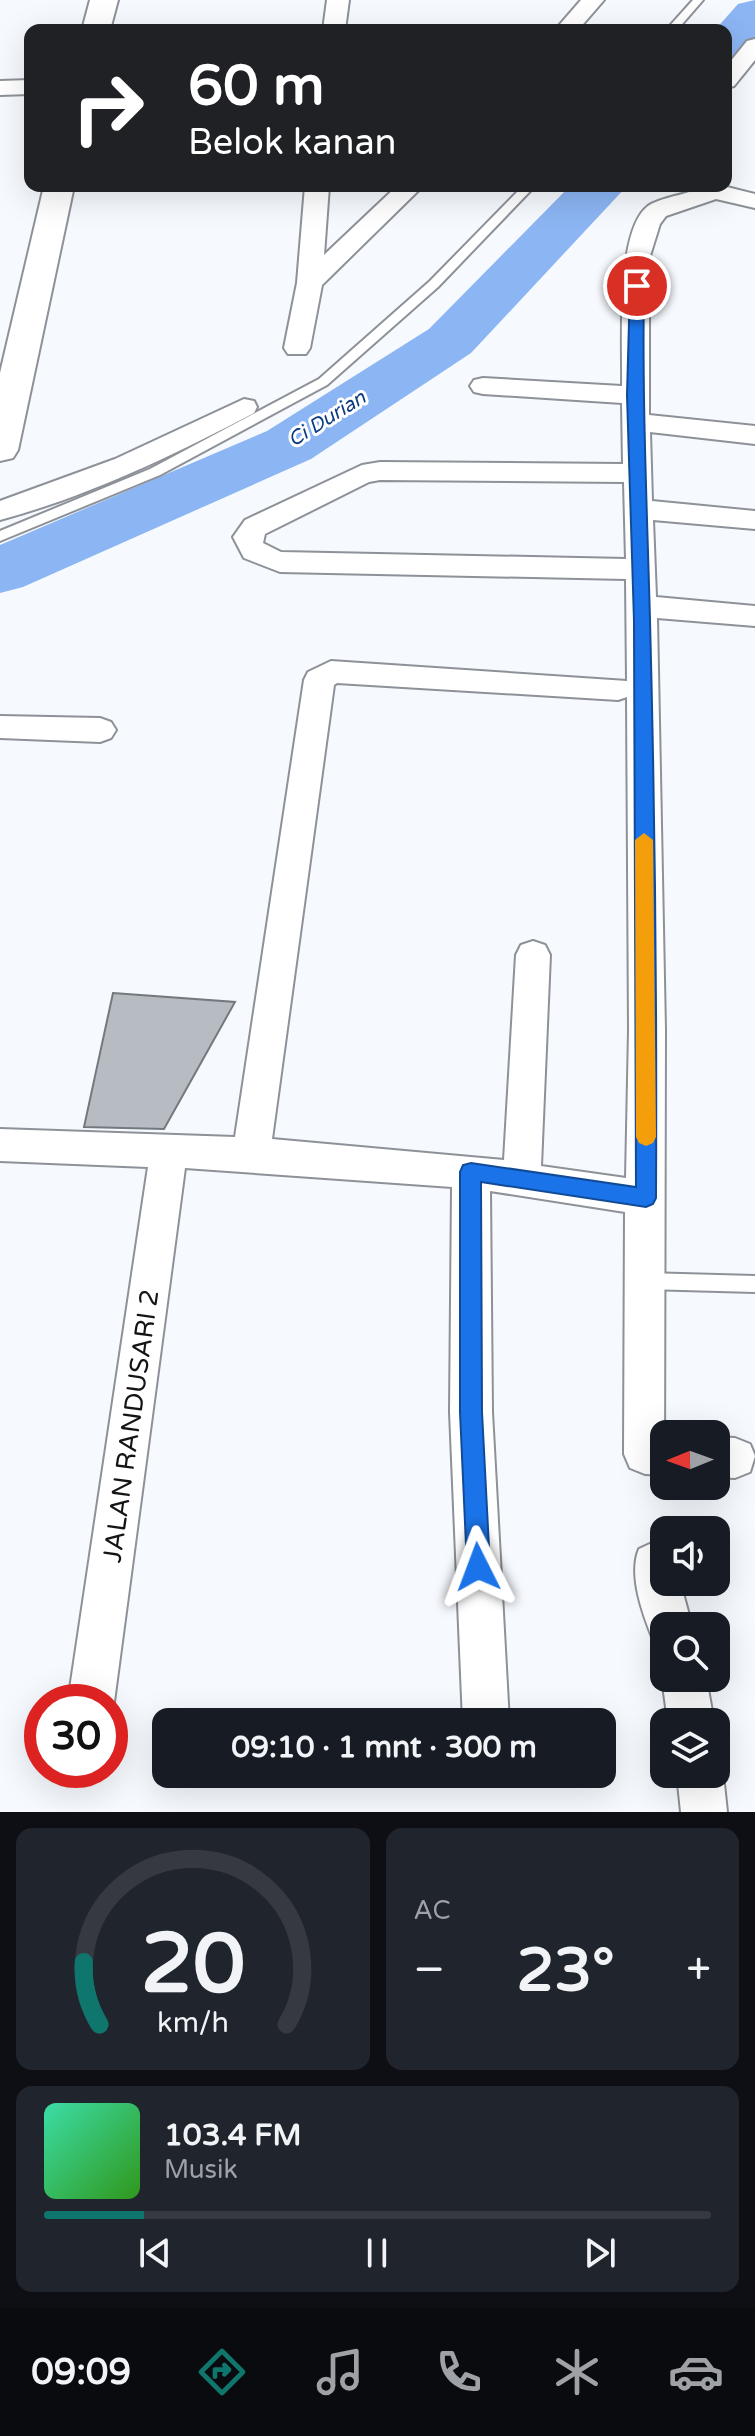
<!DOCTYPE html>
<html lang="id">
<meta charset="utf-8">
<style>
:root{--surface:#171b24;--page:#20242c;--text:#f1f3f6;--muted:#9ea1a6;--line:#363941;--accent:#0f766e}
body{margin:0;font-family:"Varela Round",sans-serif;background:var(--page);color:var(--text);height:100vh;display:flex;flex-direction:column;font-size:30px;white-space:nowrap}
*{box-sizing:border-box;margin:0}
p{font-size:26px;color:var(--muted)}
.icon{flex:none;width:44px;height:44px;fill:none;stroke:currentColor;stroke-width:2;stroke-linecap:round;stroke-linejoin:round}
.map{position:relative;height:1812px;overflow:hidden}
.sheet{display:flex;flex-direction:column;gap:16px;padding:16px;background:#0d0f14;flex:1}
.sheet>*{flex:none}
.guide{position:absolute;left:24px;top:24px;width:708px;height:168px;border-radius:16px;box-shadow:0 8px 32px #0002;background:#202124;color:#fff;overflow:hidden}
.needle{width:52px;rotate:269deg}
.tools{position:absolute;left:650px;top:1420px;display:grid;gap:16px}
.tools a{display:grid;place-items:center;width:80px;height:80px;border-radius:16px;background:var(--surface);box-shadow:0 8px 32px #0002;font-size:40px}
.speed{position:absolute;left:24px;top:1684px;display:flex;gap:16px;font-size:40px;font-weight:700;text-align:center}
.speed>*{display:grid;place-content:center;width:104px;height:104px;border-radius:50%;background:var(--surface);box-shadow:0 8px 32px #0002;line-height:1}
.speed .limit{border:12px solid #d22;background:#fff;color:#111}
.pin{position:absolute;display:grid;place-items:center;width:68px;height:68px;color:#fff;margin:-34px;border:4px solid #fff;border-radius:50%;box-shadow:0 2px 8px #0007}
.me{position:absolute;width:88px;margin:-44px;rotate:357deg;stroke-linejoin:round;filter:drop-shadow(0 0 6px #0008)}
.turn{display:flex;align-items:center;gap:28px;height:168px;padding:0 32px;font-size:36px}
.turn .icon{width:104px;height:104px;stroke-width:2.5}
.turn b{display:block;font-size:56px;line-height:68px}
.big{font-size:60px;font-weight:700;line-height:1.1}
.sheet .tile{flex:1;display:flex;flex-direction:column;justify-content:center;gap:12px;min-width:0;padding:0 28px;border-radius:16px;background:var(--page)}
.sheet .dial{align-items:center;gap:0}
.dial svg{height:208px;overflow:visible;fill:none;stroke:var(--line);stroke-width:7;stroke-linecap:round;text-anchor:middle}
.dial text{fill:var(--text);stroke:none}
.song{display:flex;align-items:center;gap:24px}
.cover{width:96px;height:96px;border-radius:12px;background:linear-gradient(135deg,hsl(160 70% 55%),hsl(110 70% 35%))}
.played{height:8px;border-radius:4px;background:linear-gradient(90deg,var(--accent) 15%,var(--line) 15%)}
.keys{display:flex;justify-content:space-around;direction:ltr}
.heat{display:flex;justify-content:space-between;align-items:center;font-size:44px;direction:ltr}
.sheet .tiles{flex:1;display:grid;gap:16px;grid-template-columns:1fr 1fr}
.tile:last-child{grid-column:span 2}
.trip{position:absolute;left:152px;top:1708px;width:464px;height:80px;border-radius:16px;background:var(--surface);box-shadow:0 8px 32px #0002;font-weight:700;line-height:80px;text-align:center}
.tab-bar{display:flex;height:128px;justify-content:space-around;align-items:center;background:#090b0e;color:var(--muted)}
.tab-bar .icon{width:56px;height:56px}
.tab-bar .current{color:var(--accent)}
.tab-bar b{font-size:36px;color:var(--text)}
.map>svg:first-child{display:block}
</style>
<div class="map">
<svg width="755" height="1812" viewBox="0 0 755 1812">
<rect width="100%" height="100%" fill="#f6f9fe"/>
<g fill="none" stroke-linecap="round" stroke-linejoin="round">
<g fill="#8cb5f3" fill-rule="evenodd">
<polygon points="755,0 755,44 743,57 726,62 726,30 715,30 738,4"/>
<polygon points="570,186 627,186 471,353 311,459 23,587 0,593 0,545 267,431 429,329"/>
</g>
</g>
<polygon fill="#b7bcc3" stroke="#74797f" stroke-width="2" points="113,993 235,1002 164,1129 84,1127"/>
<g fill="none" stroke-linecap="round" stroke-linejoin="round">
<defs>
<g id="lane">
<polygon points="693,0 703,0 677,30 666,30"/>
<polygon points="523,186 535,186 438,287 327,385 160,475 0,541 0,531 150,469 319,379 430,281"/>
<polygon points="645,1273 755,1276 755,1292 645,1289 638,1287 636,1281 638,1275"/>
</g>
<g id="street">
<polygon points="327,0 349,0 345,30 323,30"/>
<polygon points="581,0 604,0 578,30 555,30"/>
<polygon points="755,39 755,60 734,86 726,88 726,67 747,41"/>
<polygon points="30,80 30,94 0,95 0,81"/>
<polygon points="305,186 329,186 324,255 397,186 423,186 322,285 310,348 306,354 288,354 284,348 297,283"/>
<path d="M682,186H723L755,194V208L716,199L666,216L660,224L649,259V415L755,426V444L650,432L652,501L755,511V529L653,520L656,597L755,606V626L657,618L665,1030L664,1475L645,1474L630,1468L624,1454L625,1212L490,1191L492,1412L509,1722H463L450,1412L452,1187L185,1168L114,1702L110,1711V1702H68L148,1167L0,1161V1129L235,1137L304,680L308,672L331,661L627,681L626,579L280,572L244,558L233,537L245,520L362,465L380,462L623,464L622,403L483,394L474,392L470,386L474,380L483,378L622,386C623,346 615,231 648,206C658,199 677,196 689,192ZM380,480L624,482L626,559L281,552L263,543L265,534L369,482ZM337,683L618,700L627,697L629,1030L626,1178L541,1166L550,955L545,945L533,941L521,945L516,955L504,1160L272,1139L334,685Z"/>
<path d="M244,399L254,401L257,407L254,413C172,456 89,496 0,520V501L115,459Z"/>
<polygon points="0,716 100,718 111,722 116,730 111,738 100,742 0,738"/>
<polygon points="716,1437 735,1438 750,1444 755,1456 750,1472 735,1478 716,1477"/>
<path d="M654,1542L664,1547V1582H680L692,1626H664V1646L654,1642C643,1615 628,1575 639,1549Z"/>
<polygon points="664,1672 664,1678 706,1678 714,1722 668,1722 662,1678"/>
<polygon points="716,1758 723,1774 727,1812 681,1812 677,1774 716,1774"/>
</g>
<g id="secondary">
<polygon points="90,0 118,0 110,30 82,30"/>
<polygon points="44,186 74,186 18,450 13,458 0,461 0,373"/>
</g>
</defs>
<use href="#lane" stroke="#8d9198" stroke-width="4"/>
<use href="#street" stroke="#8d9198" stroke-width="4"/>
<use href="#secondary" stroke="#8d9198" stroke-width="4"/>
<use href="#lane" fill="#fff" fill-rule="evenodd"/>
<use href="#street" fill="#fff" fill-rule="evenodd"/>
<use href="#secondary" fill="#fff" fill-rule="evenodd"/>
</g>
<path fill="#1a73e8" stroke="#114b97" stroke-width="2" d="M637,282L644,286C642,398 647,509 650,620C655,813 657,1005 656,1198L653,1204L646,1207L481,1182L482,1412L490,1567L487,1575L478,1579L470,1575L467,1567L460,1412V1172L463,1165L471,1163L636,1187L634,621L627,395L630,286Z"/>
<polygon fill="#f59e0b" points="644,833 653,840 656,1137 653,1143 646,1146 639,1143 636,1137 635,840"/>
<g text-anchor="middle" dominant-baseline="central" stroke-width="6" stroke-linejoin="round" paint-order="stroke">
<g font-size="20" font-style="italic" fill="#0c3c7f" stroke="#fff">
<text transform="translate(327 419) rotate(-32)">Ci Durian</text>
</g>
<g font-size="26" fill="#121416" stroke="#fff">
<text transform="translate(131 1426) rotate(-82)">JALAN RANDUSARI 2</text>
</g>
</g>
</svg>
<div class="tools">
<a><svg class="needle" viewBox="-14 -14 28 28"><path d="M0-13l5 13h-10z" fill="#e53935"/><path d="M0 13l5-13h-10z" fill="#9ea1a6"/></svg></a>
<a><svg class="icon" aria-label="sound" viewBox="0 0 24 24"><path d="M4 9h4l5-4v14l-5-4H4zM17 9q2 3 0 6"/></svg></a>
<a><svg class="icon" aria-label="search" viewBox="0 0 24 24"><circle cx="10" cy="10" r="6"/><path d="M15 15l6 6"/></svg></a>
<a><svg class="icon" aria-label="layers" viewBox="0 0 24 24"><path d="M12 4l9 5-9 5-9-5zM3 14l9 5 9-5"/></svg></a>
</div>
<div class="speed"><div class="limit">30</div></div>
<div class="pin" style="left:637px;top:286px;background:#d93025"><svg class="icon" aria-label="arrive" viewBox="0 0 24 24"><path d="M6 21V4h12l-3 4 3 4H6"/></svg></div>
<svg class="me" style="left:478px;top:1567px" viewBox="-20 -20 40 40"><path d="M0-17L14 15 0 8-14 15z" fill="#1a73e8" stroke="#fff" stroke-width="4"/></svg>
<div class="trip">09:10 · 1 mnt · 300 m</div>
<div class="guide">
<div class="turn"><svg class="icon" aria-label="right" viewBox="0 0 24 24"><path d="M7 20v-9h11M14 6l5 5-5 5"/></svg><div><b>60 m</b>Belok kanan</div></div>
</div>
</div>
<section class="sheet">
<div class="tiles">
<div class="tile dial"><svg viewBox="0 0 100 80">
<path d="M14 69A42 42 0 1 1 86 69"/>
<path d="M14 69A42 42 0 0 1 8 45" stroke="#0f766e"/>
<text x="50" y="56" font-size="32" font-weight="700">20</text>
<text x="50" y="72" font-size="11">km/h</text>
</svg></div>
<div class="tile"><p>AC</p>
<div class="heat"><a>−</a><b class="big">23°</b><a>+</a></div>
</div>
<div class="tile">
<div class="song"><i class="cover"></i><div><b>103.4 FM</b><p>Musik</p></div></div>
<div class="played"></div>
<div class="keys"><svg class="icon" aria-label="previous" viewBox="0 0 24 24"><path d="M18 5L8 12l10 7zM5 5v14"/></svg><svg class="icon" aria-label="pause" viewBox="0 0 24 24"><path d="M8 5v14M16 5v14"/></svg><svg class="icon" aria-label="next" viewBox="0 0 24 24"><path d="M6 5l10 7-10 7zM19 5v14"/></svg></div>
</div>
</div>
</section>
<nav class="tab-bar">
<b>09:09</b>
<svg class="icon current" aria-label="directions" viewBox="0 0 24 24"><path d="M12 3l9 9-9 9-9-9zM9 14v-3h6M13 9l2 2-2 2"/></svg>
<svg class="icon" aria-label="music" viewBox="0 0 24 24"><path d="M9 18V5l10-2v13"/><circle cx="6" cy="18" r="3"/><circle cx="16" cy="16" r="3"/></svg>
<svg class="icon" aria-label="phone" viewBox="0 0 24 24"><path d="M5 4h4l2 5-3 2q2 4 5 5l2-3 5 2v4C11 20 4 13 5 4z"/></svg>
<svg class="icon" aria-label="climate" viewBox="0 0 24 24"><path d="M12 3v18M4 7l16 10M4 17L20 7"/></svg>
<svg class="icon" aria-label="car" viewBox="0 0 24 24"><path d="M5 17H2v-5l4-1 3-4h7l3 4 3 1v5h-3M9 17h6M6 11h13"/><circle cx="7" cy="17" r="2"/><circle cx="17" cy="17" r="2"/></svg>
</nav>
